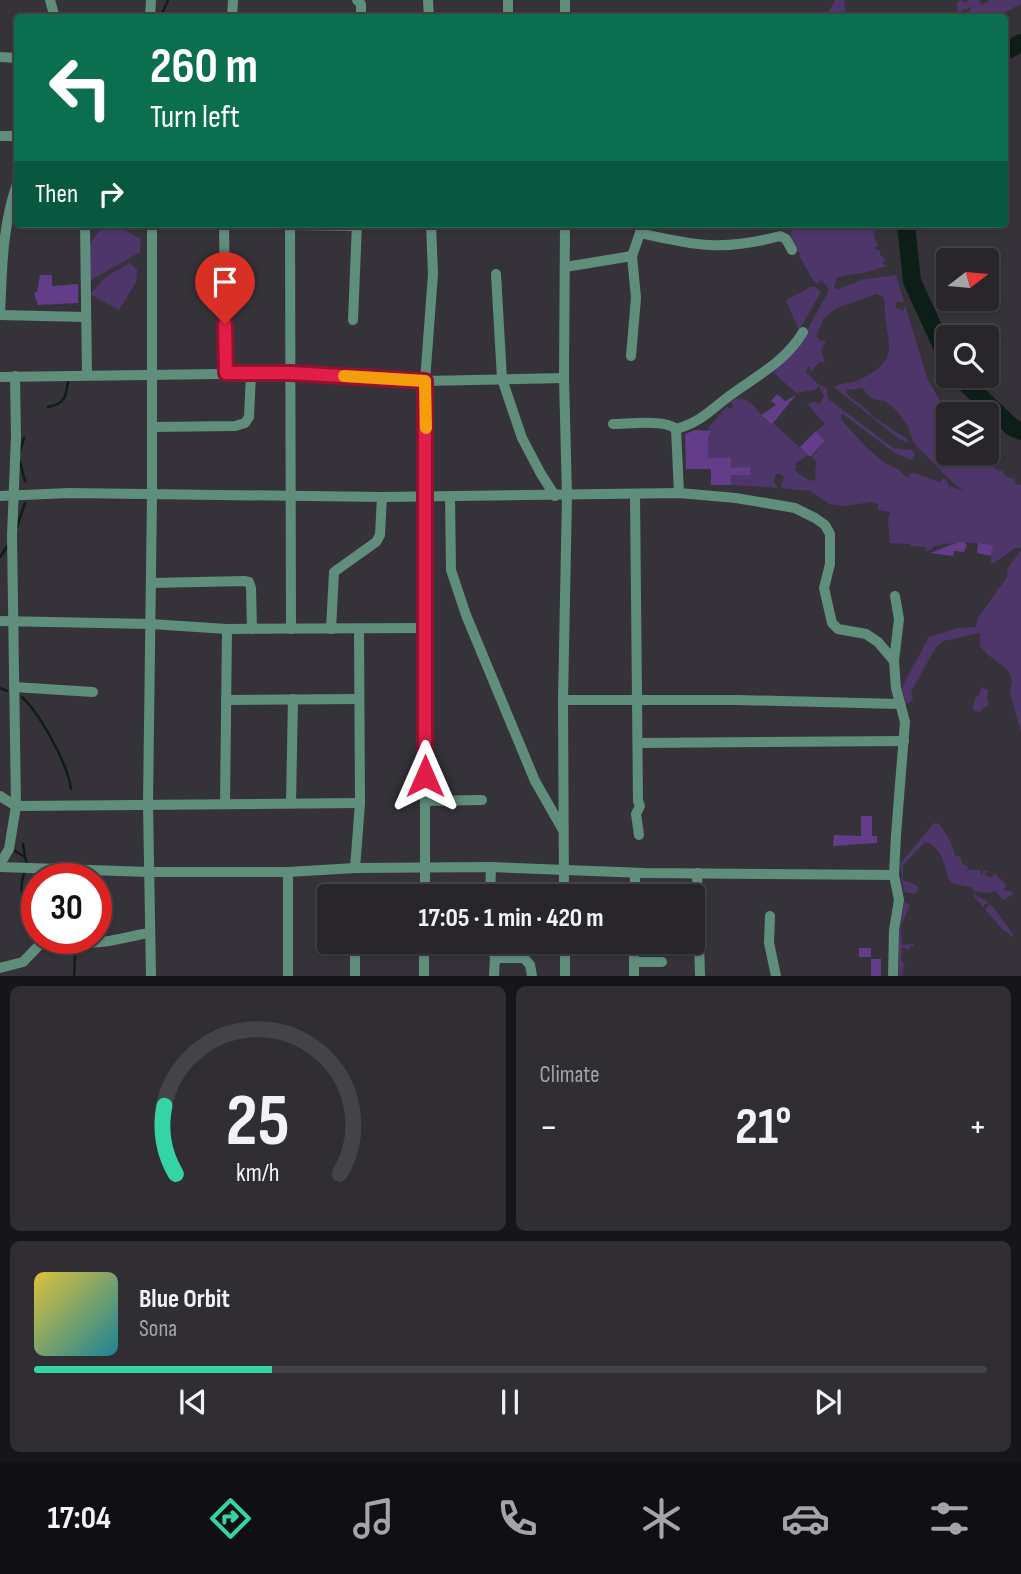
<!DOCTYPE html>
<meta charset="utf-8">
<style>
:root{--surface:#28262b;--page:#302e33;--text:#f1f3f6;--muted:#a5a5a9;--line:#444347;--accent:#35d4a7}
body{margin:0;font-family:"Sofia Sans Condensed",sans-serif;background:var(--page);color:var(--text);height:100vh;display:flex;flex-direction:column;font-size:26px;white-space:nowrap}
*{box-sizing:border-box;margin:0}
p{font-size:23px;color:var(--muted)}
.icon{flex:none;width:38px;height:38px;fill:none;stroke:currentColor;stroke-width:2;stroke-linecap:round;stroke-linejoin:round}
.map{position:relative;height:976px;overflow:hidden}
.side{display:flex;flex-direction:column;gap:10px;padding:10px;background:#161518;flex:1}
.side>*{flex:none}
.banner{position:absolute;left:14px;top:14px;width:994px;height:214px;border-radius:7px;box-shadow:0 2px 5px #0004,0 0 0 2px var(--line);background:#0b6e4f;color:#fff;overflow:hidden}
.needle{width:46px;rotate:74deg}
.buttons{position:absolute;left:936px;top:248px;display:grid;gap:14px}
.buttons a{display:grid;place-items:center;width:63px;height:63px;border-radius:7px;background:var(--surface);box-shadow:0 2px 5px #0004,0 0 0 2px var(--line);font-size:35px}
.speed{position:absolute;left:21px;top:863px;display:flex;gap:14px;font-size:35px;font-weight:700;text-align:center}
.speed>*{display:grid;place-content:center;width:91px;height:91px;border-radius:50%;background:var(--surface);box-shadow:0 2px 5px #0004,0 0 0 2px var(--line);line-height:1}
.speed .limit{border:10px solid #d22;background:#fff;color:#111}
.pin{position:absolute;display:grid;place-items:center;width:60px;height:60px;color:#fff;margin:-72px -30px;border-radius:50% 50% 50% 0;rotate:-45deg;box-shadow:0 0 7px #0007}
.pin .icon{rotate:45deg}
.me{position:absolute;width:77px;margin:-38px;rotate:0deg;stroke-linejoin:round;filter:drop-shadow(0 0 5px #0008)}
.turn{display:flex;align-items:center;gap:24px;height:147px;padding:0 21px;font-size:32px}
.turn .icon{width:91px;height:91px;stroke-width:2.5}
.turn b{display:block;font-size:49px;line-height:60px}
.then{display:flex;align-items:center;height:66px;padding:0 21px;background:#0003;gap:14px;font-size:26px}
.big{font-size:52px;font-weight:700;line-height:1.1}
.side .card{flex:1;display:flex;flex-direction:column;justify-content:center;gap:10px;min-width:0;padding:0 24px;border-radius:10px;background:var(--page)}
.side .dial{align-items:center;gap:0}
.dial svg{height:182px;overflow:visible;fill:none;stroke:var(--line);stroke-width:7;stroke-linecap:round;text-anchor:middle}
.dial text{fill:var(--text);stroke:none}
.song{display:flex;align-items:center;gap:21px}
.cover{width:84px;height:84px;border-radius:10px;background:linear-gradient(135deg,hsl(50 70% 55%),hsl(190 70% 35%))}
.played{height:7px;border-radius:4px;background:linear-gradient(90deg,var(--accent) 25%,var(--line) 25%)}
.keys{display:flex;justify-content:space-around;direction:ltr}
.heat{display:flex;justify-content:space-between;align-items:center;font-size:38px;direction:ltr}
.side .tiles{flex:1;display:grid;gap:10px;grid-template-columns:1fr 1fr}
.card:last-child{grid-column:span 2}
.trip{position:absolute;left:317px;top:884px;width:388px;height:70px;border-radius:7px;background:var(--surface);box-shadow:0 2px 5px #0004,0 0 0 2px var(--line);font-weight:700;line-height:70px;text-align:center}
.tabs{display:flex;height:112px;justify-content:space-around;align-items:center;background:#100f11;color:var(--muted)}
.tabs .icon{width:49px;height:49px}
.tabs .selected{color:var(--accent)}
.tabs b{font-size:32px;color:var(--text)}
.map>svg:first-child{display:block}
</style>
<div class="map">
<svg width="1021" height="976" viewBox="0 0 1021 976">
<rect width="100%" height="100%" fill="#353339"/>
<g fill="#4f366a" fill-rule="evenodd">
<polygon points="835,0 844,0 846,15 844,17 826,17"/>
<polygon points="960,0 966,3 968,0 979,0 982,5 990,0 1021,0 1021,4 996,17 969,17 968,13 972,6 967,9 963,9 960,13 957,11 958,7 955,7"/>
<polygon points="104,224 114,224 141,239 140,252 88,282 87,248"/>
<path d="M791,224H876L878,228L873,234L878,246L873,248L880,251V254L885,260L882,263L887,266L867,272L837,277L834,288L839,289L861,280L896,275L904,302H896V308L903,311L905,305L927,378L948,416V453H976L974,459L979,463L983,462V459L997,470L1003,471L1005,476L1014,479L1017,485H1021V548H1015L994,563H991L992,545C972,542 954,542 934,546L931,550L926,551L925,547L911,546L910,544L890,543L888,520L890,512L878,510V504L872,502L844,506L829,504L811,491L781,488L784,477L780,474H776L774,482L778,488L731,485V475H739V468H731V458H708V428L727,406L729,409L733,407L732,403H729C744,389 757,409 766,421L772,422L808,455L795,464L797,468L794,470L810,481L816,479L815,472L817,463L812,457L825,441L816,432L825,424L807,404L814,402L820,404L824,396L819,386L814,390L796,393L773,372L805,334L829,290L822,280L816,284C810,276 806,266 799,256L801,254C791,247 791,235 791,224ZM876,294L883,297L885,302C883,339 906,358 861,379C852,384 842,382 834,387L899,439L908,443L907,439L872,416C867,407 854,402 846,393L847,390L862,388L872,399L885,401L896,410L908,426L914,443L951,481L964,491L949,486L946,479H942L940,482L914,473L910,474L909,477L905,476C898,467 889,466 882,461C867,449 853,433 841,419V415L843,414L895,453L912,460L915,454L912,450L893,448L827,398V388L819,385L806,372L808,367H810L811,372L819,362H825L821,351L826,340L821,341L816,336L824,318L837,308Z"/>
<polygon points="130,263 137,270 136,282 119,310 90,294 107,276"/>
<path d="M809,287H815L821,292L799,330L786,301C793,294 802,294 809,287Z"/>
<polygon points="1021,550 1021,732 1010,692 1012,681 1008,670 987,654 980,646 980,633 943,641 936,647 911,692 913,700 906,704 902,690 903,685 929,637 958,628 976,627 978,618 1007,577 1008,568"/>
<polygon points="981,687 988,690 987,700 989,704 979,712 973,710 975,698 980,694"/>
<path d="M934,823L939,824C946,834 953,843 955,856H960L962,863L968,867L967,870H980L981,875L983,873L982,870L989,872L985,873V875L992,878L994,873L1006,885L1004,890L1012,892V895L1003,900L995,891L987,893L974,891L971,887L954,884L948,879C946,865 939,844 925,842L903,865V880L916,885L919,890L914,894L904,892L900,864Z"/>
<path d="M972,894C992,900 1004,921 1015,938L1002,929L985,909L989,906L988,903L984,904V908Z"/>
<polygon points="905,898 905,902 910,905 901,926 902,945 913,944 914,946 910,946 909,950 902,947 901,960 905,966 903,967 903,975 899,976 899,934"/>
</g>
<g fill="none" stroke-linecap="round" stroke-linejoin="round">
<g stroke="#0d1e18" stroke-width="2.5">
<polyline points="160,18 168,0"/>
<path d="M48,407C65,404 66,397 68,381"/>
<polyline points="20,452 24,438"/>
<polyline points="20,462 25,481"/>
<polyline points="17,527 25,503"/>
<polyline points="0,557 8,545"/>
<polyline points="0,688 7,691"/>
<path d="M22,697C40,714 68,764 71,789"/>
<polyline points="23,844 25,857"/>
<polyline points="13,850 25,857 27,864"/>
<path d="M25,870C22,881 19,889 25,899L37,904"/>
<polyline points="74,976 75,956 79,945"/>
</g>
<g stroke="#0d1e18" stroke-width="18">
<polyline points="1004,52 1021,43"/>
<polyline points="906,224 912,281 948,360"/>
<polyline points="958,376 1012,427 1021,431"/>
</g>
</g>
<g fill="#633c8a">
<polygon points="40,275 52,275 52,286 78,284 78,303 38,305 34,293 37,292"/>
<polygon points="777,394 785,401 796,395 773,423 770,423 761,415 776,405 771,401"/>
<polygon points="695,430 711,431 708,437 708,458 731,458 731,468 750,467 750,475 731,475 731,485 711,485 711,469 686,469 685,434"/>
<polygon points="816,431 825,441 810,457 800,447"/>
<polygon points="958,542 964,542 967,545 964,552 954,551 953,556 930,553"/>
<polygon points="978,543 993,545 991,556 977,553"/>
<polygon points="861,816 872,816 872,836 877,836 877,843 833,846 834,835 861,836"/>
<rect x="859" y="948" width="12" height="9"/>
<rect x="871" y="959" width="10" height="17"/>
</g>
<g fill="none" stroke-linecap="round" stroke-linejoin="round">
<g stroke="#608e7d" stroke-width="10">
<polyline points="50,0 55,18"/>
<polyline points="357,0 361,4 361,18"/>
<polyline points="428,0 429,18"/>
<polyline points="508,0 508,18"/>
<polyline points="565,0 565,18"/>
<polyline points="150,18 151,0"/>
<polyline points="232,18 233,0"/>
<polyline points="0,57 18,58"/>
<polyline points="0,136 18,136"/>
<polyline points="85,224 87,375"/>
<polyline points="224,224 226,374"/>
<polyline points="290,224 291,629"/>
<polyline points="290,225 357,226"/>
<path d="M640,233C695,246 724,251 780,236L786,239L792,250"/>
<polyline points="565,267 632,256"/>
<polyline points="496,274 502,379 522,438 541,474 555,496"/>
<path d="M0,315C2,269 2,225 18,181"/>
<polyline points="0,315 85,317"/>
<polyline points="353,320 357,224"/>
<polyline points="631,356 636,298 632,256 640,233 640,224"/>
<polyline points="0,377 291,373 425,381 564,378"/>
<path d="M613,424C628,424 665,419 676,429C702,422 711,409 732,394C757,376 787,360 803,332"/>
<polyline points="153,427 235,426 245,423 249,417 251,374"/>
<polyline points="676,429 679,493"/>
<polyline points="635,494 638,801 640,806 636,814 639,835"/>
<polyline points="0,496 69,493 382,497 679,493 736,498 795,508 815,518 825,525 830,534 830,564 824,588 832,623 838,629 866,634 878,642 894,661 896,688 905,722 896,835 894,875 899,900 894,930 893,976"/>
<polyline points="450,496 451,570 466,615 535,781 563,830"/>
<polyline points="151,583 244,581 249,582 251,588 252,629"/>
<polyline points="0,621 151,624 227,629 425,628"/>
<polyline points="331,629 334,572 376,542 380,535 382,497"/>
<polyline points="894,661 899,619 895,596"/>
<polyline points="14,687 93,692"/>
<polyline points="226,700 359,699"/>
<polyline points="563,700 737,700 900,704"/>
<polyline points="639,743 904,741"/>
<polyline points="0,796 16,806 360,803"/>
<polyline points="425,801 482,800"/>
<polyline points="291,803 293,699"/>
<polyline points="225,804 227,629"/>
<polyline points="0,864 9,849 16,806 12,536 16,437 15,376"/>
<polyline points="0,867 149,872 288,872 355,868 491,867 644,873 894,875"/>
<polyline points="355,868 360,803 359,629"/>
<polyline points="697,873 700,976"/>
<polyline points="425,896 425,381 433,274 431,224"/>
<polyline points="490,896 491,867"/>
<polyline points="564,896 563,700 567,496 564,378 565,224"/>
<polyline points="635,896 635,873"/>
<polyline points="770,916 769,943 776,976"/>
<path d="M67,938C94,949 122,937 149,933"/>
<polyline points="424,942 424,976"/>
<polyline points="492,942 495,958 494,976"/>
<polyline points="565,942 565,976"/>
<polyline points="495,958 524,958 530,965 532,976"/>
<polyline points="634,962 662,962"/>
<polyline points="0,968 23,962 46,938"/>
<polyline points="151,976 148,804 152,495 152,224"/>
<polyline points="288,976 288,872"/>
<polyline points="355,976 355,946 357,942"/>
<polyline points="634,976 634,942"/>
</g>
</g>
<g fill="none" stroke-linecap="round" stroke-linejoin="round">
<defs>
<polyline id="route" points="225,324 226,373 291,373 425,381 425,776"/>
</defs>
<use href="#route" stroke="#92132f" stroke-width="18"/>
<use href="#route" stroke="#e11d48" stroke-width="12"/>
<polyline stroke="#f59e0b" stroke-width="12" points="344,376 425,381 426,428"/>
</g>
</svg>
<div class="buttons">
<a><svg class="needle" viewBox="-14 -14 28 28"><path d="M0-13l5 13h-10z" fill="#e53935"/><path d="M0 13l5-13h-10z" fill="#a5a5a9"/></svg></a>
<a><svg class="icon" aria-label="search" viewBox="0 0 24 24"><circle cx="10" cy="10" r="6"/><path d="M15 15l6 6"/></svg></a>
<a><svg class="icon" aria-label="layers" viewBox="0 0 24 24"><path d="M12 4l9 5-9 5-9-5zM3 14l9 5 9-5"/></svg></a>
</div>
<div class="speed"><div class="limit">30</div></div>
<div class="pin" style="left:225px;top:324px;background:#d93025"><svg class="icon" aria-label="arrive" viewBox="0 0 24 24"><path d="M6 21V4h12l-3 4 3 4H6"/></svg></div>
<svg class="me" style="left:425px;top:776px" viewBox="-20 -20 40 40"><path d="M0-17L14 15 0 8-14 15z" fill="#e11d48" stroke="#fff" stroke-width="4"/></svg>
<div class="trip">17:05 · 1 min · 420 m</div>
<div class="banner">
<div class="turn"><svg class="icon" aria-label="left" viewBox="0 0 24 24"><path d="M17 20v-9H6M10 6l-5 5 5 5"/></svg><div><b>260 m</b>Turn left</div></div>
<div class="then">Then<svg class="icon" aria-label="right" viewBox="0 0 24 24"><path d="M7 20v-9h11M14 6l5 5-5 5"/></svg></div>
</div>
</div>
<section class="side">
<div class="tiles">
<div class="card dial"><svg viewBox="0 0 100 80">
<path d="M14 69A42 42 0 1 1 86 69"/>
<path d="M14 69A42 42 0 0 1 9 39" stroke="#35d4a7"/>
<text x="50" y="56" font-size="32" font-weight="700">25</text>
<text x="50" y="72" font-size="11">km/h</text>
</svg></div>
<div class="card"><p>Climate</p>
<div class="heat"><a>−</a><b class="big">21°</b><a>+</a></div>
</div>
<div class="card">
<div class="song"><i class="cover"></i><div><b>Blue Orbit</b><p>Sona</p></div></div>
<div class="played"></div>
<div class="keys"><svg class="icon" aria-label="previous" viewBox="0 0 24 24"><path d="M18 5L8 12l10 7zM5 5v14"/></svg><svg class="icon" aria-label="pause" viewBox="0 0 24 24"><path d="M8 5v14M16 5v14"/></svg><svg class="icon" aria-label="next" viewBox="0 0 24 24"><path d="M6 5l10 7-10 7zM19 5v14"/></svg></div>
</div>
</div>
</section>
<nav class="tabs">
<b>17:04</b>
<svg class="icon selected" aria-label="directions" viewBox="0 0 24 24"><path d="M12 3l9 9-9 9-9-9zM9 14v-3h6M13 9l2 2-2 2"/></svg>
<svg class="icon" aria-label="music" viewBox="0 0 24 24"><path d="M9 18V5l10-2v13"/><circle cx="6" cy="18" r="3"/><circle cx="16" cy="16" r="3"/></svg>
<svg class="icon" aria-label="phone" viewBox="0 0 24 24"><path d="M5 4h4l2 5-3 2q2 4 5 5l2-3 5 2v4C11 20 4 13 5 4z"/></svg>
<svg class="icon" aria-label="climate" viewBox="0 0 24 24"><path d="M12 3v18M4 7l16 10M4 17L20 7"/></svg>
<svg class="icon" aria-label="car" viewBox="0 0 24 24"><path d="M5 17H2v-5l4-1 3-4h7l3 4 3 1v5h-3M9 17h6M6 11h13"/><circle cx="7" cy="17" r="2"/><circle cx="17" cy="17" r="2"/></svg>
<svg class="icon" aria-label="filters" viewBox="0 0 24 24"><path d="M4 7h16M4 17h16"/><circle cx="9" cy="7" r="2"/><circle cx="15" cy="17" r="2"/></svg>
</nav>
